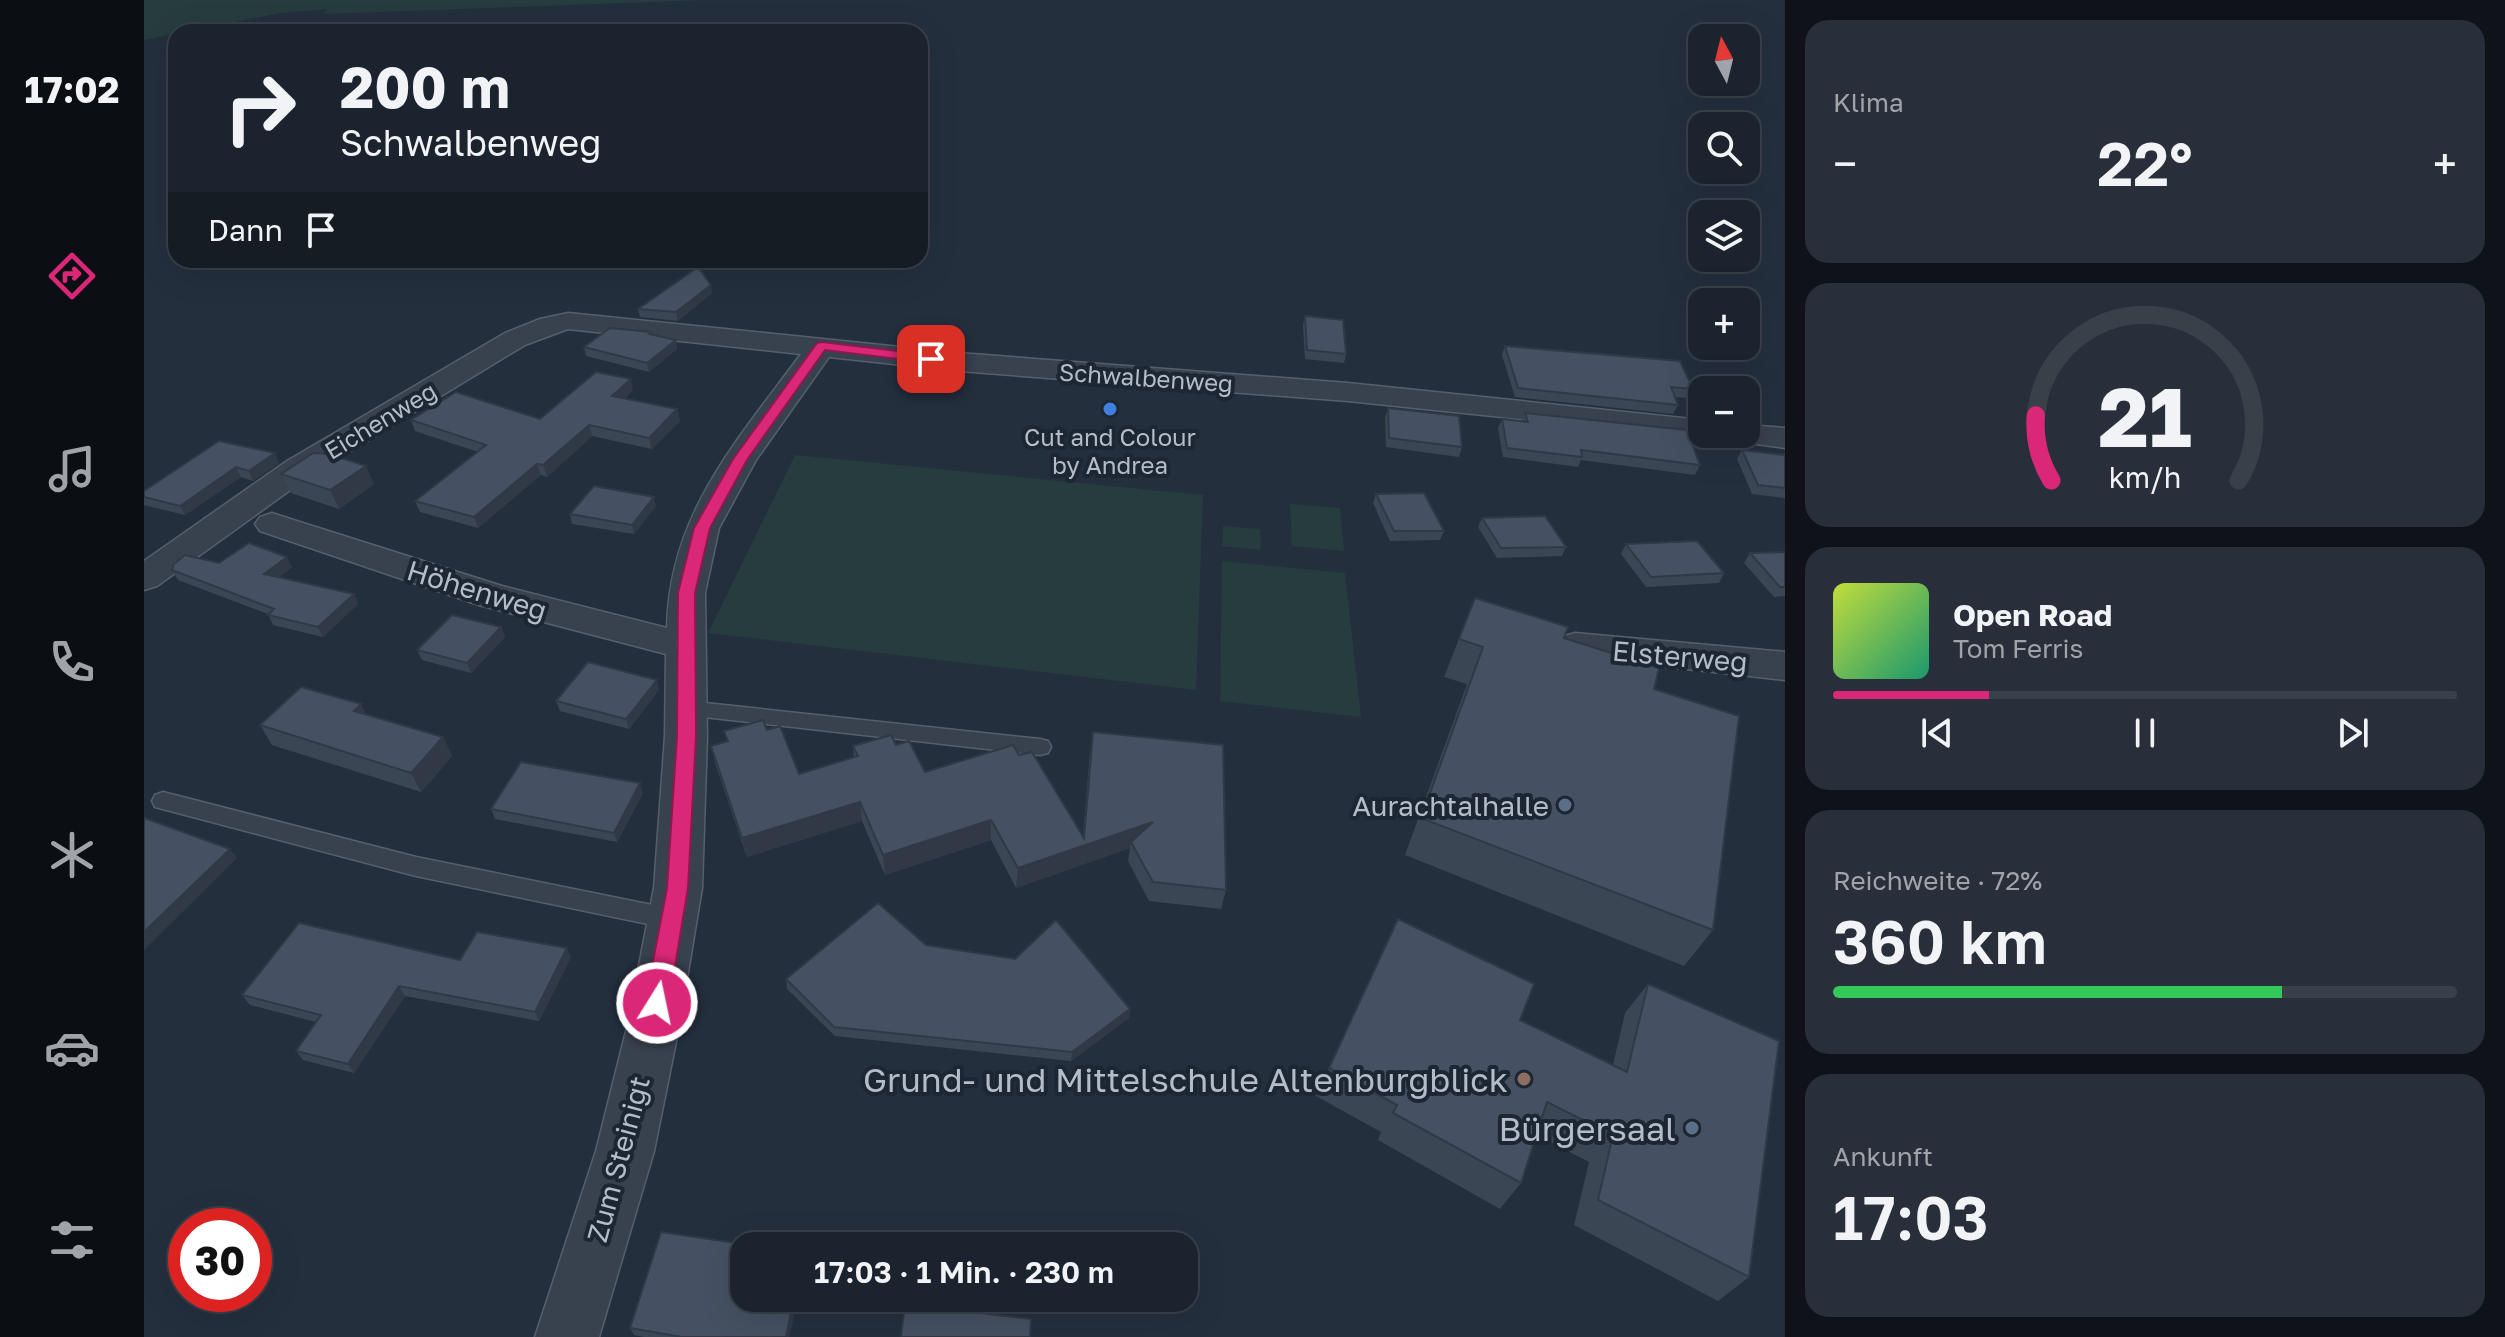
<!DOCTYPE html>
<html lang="de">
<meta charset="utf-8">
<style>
:root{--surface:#1b232e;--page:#282f3a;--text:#f1f3f6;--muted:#a0a4aa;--line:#39404a;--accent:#db2777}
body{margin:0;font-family:"Golos Text",sans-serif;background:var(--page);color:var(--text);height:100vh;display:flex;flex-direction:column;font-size:30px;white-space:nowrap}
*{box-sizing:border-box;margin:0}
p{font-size:26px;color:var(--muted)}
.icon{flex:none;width:44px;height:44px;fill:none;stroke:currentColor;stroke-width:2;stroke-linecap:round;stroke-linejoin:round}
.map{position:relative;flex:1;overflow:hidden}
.drawer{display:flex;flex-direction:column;gap:20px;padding:20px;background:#0f1319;width:720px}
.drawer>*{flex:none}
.top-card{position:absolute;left:24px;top:24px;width:760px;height:244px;border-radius:24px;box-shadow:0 8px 32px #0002,0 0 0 2px var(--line);background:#1b232e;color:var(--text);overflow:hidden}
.needle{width:52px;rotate:353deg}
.buttons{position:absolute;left:1544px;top:24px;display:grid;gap:16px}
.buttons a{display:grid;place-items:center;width:72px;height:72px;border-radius:16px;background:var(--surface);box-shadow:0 8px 32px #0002,0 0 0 2px var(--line);font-size:40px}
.speed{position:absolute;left:24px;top:1208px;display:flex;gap:16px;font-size:40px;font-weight:700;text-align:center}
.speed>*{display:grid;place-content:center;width:104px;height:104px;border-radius:50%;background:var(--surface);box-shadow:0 8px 32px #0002,0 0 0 2px var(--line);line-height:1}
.speed .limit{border:12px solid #d22;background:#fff;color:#111}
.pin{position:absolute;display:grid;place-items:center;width:68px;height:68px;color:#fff;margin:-34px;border-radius:16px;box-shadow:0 4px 12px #0006}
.me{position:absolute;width:88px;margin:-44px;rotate:10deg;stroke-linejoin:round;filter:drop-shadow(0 0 6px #0008)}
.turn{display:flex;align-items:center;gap:28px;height:168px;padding:0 40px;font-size:36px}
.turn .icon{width:104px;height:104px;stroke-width:2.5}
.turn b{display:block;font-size:56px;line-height:68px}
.then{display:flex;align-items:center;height:76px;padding:0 40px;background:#0003;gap:16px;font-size:30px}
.big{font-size:60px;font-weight:600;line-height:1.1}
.drawer .card{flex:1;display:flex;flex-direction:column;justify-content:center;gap:12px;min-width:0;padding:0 28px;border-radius:24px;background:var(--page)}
.drawer .dial{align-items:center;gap:0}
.dial svg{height:208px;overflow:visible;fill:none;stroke:var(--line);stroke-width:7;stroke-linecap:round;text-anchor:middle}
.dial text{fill:var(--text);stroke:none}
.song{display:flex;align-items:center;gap:24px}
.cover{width:96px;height:96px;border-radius:12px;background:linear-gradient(135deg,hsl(70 70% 55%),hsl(160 70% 35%))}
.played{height:8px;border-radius:4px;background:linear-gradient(90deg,var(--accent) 25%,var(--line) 25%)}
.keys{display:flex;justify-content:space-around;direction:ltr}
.heat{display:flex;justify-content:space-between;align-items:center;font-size:44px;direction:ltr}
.charge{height:12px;border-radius:6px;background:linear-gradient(90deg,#34c759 72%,var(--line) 0)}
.trip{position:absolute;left:586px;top:1232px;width:468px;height:80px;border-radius:24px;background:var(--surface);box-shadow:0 8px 32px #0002,0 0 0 2px var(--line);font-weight:600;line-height:80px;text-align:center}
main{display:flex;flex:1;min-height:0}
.dock{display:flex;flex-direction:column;width:144px;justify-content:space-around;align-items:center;background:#0b0e12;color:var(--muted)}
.dock .icon{width:56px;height:56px}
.dock .on{color:var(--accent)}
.dock b{font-size:36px;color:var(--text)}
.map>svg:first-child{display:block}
</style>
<main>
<nav class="dock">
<b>17:02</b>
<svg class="icon on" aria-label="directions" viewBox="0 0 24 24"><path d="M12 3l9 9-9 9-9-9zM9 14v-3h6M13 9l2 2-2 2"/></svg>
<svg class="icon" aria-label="music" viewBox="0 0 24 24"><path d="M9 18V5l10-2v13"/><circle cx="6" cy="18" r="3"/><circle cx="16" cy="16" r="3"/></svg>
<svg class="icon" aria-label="phone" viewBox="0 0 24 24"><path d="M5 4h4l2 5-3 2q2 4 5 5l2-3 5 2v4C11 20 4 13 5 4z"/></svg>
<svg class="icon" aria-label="climate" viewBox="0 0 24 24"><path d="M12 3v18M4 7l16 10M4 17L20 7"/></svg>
<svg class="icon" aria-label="car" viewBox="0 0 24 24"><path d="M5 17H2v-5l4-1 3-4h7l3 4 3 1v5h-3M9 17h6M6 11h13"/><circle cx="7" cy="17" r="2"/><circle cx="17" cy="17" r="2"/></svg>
<svg class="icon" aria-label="filters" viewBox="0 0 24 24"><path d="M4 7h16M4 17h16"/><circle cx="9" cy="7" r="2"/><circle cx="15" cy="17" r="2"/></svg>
</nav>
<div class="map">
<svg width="1641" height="1337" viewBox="0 0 1641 1337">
<rect width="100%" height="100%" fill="#242f3e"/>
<g fill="#263c3f">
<polygon points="0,0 561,0 179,14 183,9 136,13 0,40"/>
<polygon points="651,455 1059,495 1052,690 564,633"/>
<polygon points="1146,504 1196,508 1200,551 1148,546"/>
<polygon points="1079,526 1116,529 1117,550 1078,546"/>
<polygon points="1078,561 1201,573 1217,717 1076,701"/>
</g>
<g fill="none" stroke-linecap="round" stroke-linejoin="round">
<defs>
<g id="lane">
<polygon points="542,701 896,739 904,741 907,747 904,753 896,755 542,715 535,713 532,708 535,703"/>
<polygon points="19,792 272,857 528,909 537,912 540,919 537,926 528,929 272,876 11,807 8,801 11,795"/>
</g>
<g id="street">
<path d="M424,313L815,353L1204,383L1558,420V434H1570L1558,438L1204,401L815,371L685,357L612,460L575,528L561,593L563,736L558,888L535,1027L510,1151L455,1337H391L452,1151L483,1027L510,888L521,736L522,654L335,605L116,531L111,524L116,517L128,513L140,517L358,586L523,628C525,514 593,441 657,354L424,329L381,345L167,475L13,586L0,590V561L143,461L361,333L396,319Z"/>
<polygon points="1602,425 1641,428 1641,448 1590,441 1585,434 1602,434"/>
<polygon points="1431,633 1641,652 1641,680 1417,655 1411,646 1417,637"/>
</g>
</defs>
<use href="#lane" stroke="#565f6c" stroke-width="3"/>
<use href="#street" stroke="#565f6c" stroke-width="3"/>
<use href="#lane" fill="#38414e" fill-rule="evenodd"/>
<use href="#street" fill="#38414e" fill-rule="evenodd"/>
</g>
<g fill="#3b4654">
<polygon points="568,293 534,321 496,317 494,309"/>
<polygon points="1161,316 1202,354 1200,363 1161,359 1159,325"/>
<polygon points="508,335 532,340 533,349 505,372 442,356 440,347"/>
<polygon points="1361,346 1549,389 1545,398 1531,397 1534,405 1529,414 1371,397 1358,355"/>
<polygon points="489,390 480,399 533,409 536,421 508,449 448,436 403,477 397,475 334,528 276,512 271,501 334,452 271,431 267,420 396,419"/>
<polygon points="1244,408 1318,447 1315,457 1242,447 1241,417"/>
<polygon points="1381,413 1556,465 1551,475 1437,460 1434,467 1359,457 1354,428 1358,419 1378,421"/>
<polygon points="75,441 135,463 109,481 97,477 41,515 0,505 0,491"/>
<polygon points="1598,450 1641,455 1641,498 1608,494 1593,459"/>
<polygon points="137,474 230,484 195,509 147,493"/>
<polygon points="1232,494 1300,531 1296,540 1246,541 1229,503"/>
<polygon points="512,506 490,534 428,524 426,514"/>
<polygon points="1338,518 1422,547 1418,556 1353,558 1334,527"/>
<polygon points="1482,544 1580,573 1575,583 1502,587 1477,554"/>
<polygon points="1641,552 1641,596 1630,597 1600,563 1606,553"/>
<polygon points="75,563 148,567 135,577 210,594 214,604 179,637 129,625 124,614 34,580 28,570"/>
<polygon points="1331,598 1420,638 1510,689 1569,930 1540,966 1261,855 1323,684 1300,677"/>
<polygon points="357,627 361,637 327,673 278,660 273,650"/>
<polygon points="515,690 485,729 416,711 412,701"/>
<polygon points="116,725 299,737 308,756 277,792 128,745"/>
<polygon points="623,730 655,774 710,757 709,746 752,745 781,772 875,755 939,837 946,751 1082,890 1077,909 1005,901 984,861 986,848 872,888 847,840 741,875 718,821 603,857 572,766 567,746 583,741 580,731"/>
<polygon points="499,793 473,842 351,819 347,809"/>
<polygon points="1254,919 1376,1020 1469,1065 1481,1013 1504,984 1605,1277 1574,1301 1430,1225 1445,1162 1392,1135 1377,1183 1356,1209 1234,1140 1237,1132 1172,1096"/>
<polygon points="782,945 986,1009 985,1018 927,1061 691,1036 643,989 642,979"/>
<polygon points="423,948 427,957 395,1021 261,996 210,1073 159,1060 152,1051 172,1022 106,1005 98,995 316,960"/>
<polygon points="600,1298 654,1298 645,1337 500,1337 490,1335 486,1328"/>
</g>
<g fill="#303945">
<polygon points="567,285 568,293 534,321 532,312"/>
<polygon points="532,340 533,349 505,372 503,363"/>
<polygon points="487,379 489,390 470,407 468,396"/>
<polygon points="533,409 536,421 508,449 505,438"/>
<polygon points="445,425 448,436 403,477 399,465"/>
<polygon points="131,453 135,463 109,481 105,471"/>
<polygon points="393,464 397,475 334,528 330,517"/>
<polygon points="222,466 230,484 195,509 186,490"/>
<polygon points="92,467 97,477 41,515 36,506"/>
<polygon points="510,497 512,506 490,534 488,525"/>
<polygon points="143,557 148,567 126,583 120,574"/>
<polygon points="210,594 214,604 179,637 174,627"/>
<polygon points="357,627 361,637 327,673 323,663"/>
<polygon points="513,680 515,690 485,729 482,719"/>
<polygon points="217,704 228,724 210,711"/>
<polygon points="299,737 308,756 277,792 267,773"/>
<polygon points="496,783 499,793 473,842 470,833"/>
<polygon points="716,802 718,821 603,857 598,838"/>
<polygon points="847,820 847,840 741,875 739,855"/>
<polygon points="1009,822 987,842 986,848 872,888 874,868"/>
<polygon points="86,849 93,858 0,950 0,932"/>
<polygon points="423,948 427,957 395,1021 391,1012"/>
<polygon points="255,986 261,996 210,1073 204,1064"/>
<polygon points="986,1009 985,1018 927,1061 928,1052"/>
<polygon points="650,1298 654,1298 645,1337 642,1337"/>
</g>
<g fill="#455162" stroke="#303945" stroke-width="2">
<polygon points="554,267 567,285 532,312 494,309"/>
<polygon points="1161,316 1199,320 1202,354 1163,350"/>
<polygon points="466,328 507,332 505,334 532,340 503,363 440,347"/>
<polygon points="1361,346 1536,361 1549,389 1527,387 1534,405 1374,388"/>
<polygon points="452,372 487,379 468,396 533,409 505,438 445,425 399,465 393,464 330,517 271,501 342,445 267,420 312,392 396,419"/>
<polygon points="1244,408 1315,416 1318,447 1245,438"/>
<polygon points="1381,413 1543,430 1556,465 1437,450 1438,457 1363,448 1358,419 1384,422"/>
<polygon points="75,441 131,453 105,471 92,467 36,506 0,497 0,491"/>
<polygon points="1598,450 1641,455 1641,488 1614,485"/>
<polygon points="169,453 185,454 222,466 186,490 137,474"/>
<polygon points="450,486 510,497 488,525 426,514"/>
<polygon points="1280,493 1300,531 1250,531 1232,494"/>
<polygon points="1401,516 1422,547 1357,548 1338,518"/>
<polygon points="1553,541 1580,573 1507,577 1482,544"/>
<polygon points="105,543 143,557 120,574 210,594 174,627 124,615 130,609 28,570 30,564 41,555 75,563"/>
<polygon points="1641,552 1641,587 1636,587 1606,553"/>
<polygon points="1331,598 1424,627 1420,638 1515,668 1510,689 1595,716 1569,930 1277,818 1339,647 1315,639"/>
<polygon points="308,615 357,627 323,663 273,650"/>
<polygon points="444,662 513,680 482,719 412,701"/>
<polygon points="157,687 217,704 210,711 299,737 267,773 116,725"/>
<polygon points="619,720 623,730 636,726 655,774 714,756 709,746 747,735 752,745 765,741 781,772 869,745 875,755 888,752 940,838 949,732 1079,745 1082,890 1009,882 987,842 1009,822 874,868 847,820 739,855 716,802 598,838 567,746 584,741 580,731"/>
<polygon points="377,762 496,783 470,833 347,809"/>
<polygon points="0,818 86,849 0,932"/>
<polygon points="734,903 782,945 871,959 912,920 986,1009 928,1052 690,1027 642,979"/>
<polygon points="1254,919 1390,984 1376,1020 1483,1072 1504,984 1635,1041 1605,1277 1454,1200 1469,1135 1403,1102 1377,1183 1249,1113 1253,1105 1185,1068"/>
<polygon points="155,923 316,960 333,932 423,948 391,1012 255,986 204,1064 152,1051 177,1015 98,995"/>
<polygon points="517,1232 613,1246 600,1246 600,1298 650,1298 642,1337 538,1337 486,1328"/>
<polygon points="761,1304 887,1319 886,1337 757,1337"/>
</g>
<polygon fill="#db2777" stroke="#8e194d" stroke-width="2" points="678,342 787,355 794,359 787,363 681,350 603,460 566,528 551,593 552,736 544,888 525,1003 522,1010 513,1013 505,1010 501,1003 523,888 533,736 534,593 550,528 589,459 673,343"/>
<circle fill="#3f7fe0" stroke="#1d2633" stroke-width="3" cx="966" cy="409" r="8"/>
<g fill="#5c6f8a" stroke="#1d2633" stroke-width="3">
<circle cx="1421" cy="805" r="8"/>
<circle cx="1548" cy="1128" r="8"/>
</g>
<circle fill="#8d6e63" stroke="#1d2633" stroke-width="3" cx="1380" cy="1079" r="8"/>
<g text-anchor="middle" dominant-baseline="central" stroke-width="8" stroke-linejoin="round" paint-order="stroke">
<g font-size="24" fill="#b4bcc9" stroke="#1d2633">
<text transform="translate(1002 377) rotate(4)">Schwalbenweg</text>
<text transform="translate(236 420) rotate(-31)">Eichenweg</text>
</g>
<g font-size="24" fill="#b4bcc9" stroke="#1d2633">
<text x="966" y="436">Cut and Colour<tspan x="966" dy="28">by Andrea</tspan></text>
</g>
<g font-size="28" fill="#b4bcc9" stroke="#1d2633">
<text transform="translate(333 590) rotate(17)">Höhenweg</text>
<text transform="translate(1536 656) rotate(5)">Elsterweg</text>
<text transform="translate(474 1159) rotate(-75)">Zum Steinigt</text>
</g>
<g font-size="28" fill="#b4bcc9" stroke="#1d2633" text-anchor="end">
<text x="1405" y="805">Aurachtalhalle</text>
</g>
<g font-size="34" fill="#b4bcc9" stroke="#1d2633" text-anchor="end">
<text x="1364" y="1079">Grund- und Mittelschule Altenburgblick</text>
<text x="1532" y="1128">Bürgersaal</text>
</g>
</g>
</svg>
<div class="buttons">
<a><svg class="needle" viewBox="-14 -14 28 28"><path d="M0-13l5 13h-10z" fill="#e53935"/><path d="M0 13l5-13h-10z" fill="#a0a4aa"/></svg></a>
<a><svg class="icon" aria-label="search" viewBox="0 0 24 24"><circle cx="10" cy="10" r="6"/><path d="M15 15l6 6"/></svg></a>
<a><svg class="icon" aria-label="layers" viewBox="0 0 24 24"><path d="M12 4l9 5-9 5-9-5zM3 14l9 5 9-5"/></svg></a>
<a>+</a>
<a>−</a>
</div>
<div class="speed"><div class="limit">30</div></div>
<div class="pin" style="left:787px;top:359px;background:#d93025"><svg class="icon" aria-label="arrive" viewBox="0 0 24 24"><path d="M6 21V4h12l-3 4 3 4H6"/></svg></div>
<svg class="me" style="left:513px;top:1003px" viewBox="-20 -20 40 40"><circle r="17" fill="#db2777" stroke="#fff" stroke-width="3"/><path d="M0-11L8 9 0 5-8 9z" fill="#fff"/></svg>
<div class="trip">17:03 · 1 Min. · 230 m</div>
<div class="top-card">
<div class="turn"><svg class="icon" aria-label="right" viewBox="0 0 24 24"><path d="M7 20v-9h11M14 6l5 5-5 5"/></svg><div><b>200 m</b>Schwalbenweg</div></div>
<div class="then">Dann<svg class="icon" aria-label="arrive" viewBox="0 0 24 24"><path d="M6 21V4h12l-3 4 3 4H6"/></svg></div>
</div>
</div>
<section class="drawer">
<div class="card"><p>Klima</p>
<div class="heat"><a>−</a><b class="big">22°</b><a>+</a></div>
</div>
<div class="card dial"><svg viewBox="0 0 100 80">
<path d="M14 69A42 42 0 1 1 86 69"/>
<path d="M14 69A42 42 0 0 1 8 44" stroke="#db2777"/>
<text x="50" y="56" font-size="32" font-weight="700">21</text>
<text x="50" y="72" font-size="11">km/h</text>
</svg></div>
<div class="card">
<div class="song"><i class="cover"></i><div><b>Open Road</b><p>Tom Ferris</p></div></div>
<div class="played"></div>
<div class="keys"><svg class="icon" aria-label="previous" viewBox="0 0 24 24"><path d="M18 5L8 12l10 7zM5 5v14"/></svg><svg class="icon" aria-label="pause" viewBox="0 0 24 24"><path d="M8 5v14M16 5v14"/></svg><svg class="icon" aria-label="next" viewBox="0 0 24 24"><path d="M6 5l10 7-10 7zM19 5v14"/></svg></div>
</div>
<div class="card"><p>Reichweite · 72%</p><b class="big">360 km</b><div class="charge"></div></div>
<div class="card"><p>Ankunft</p><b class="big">17:03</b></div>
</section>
</main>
